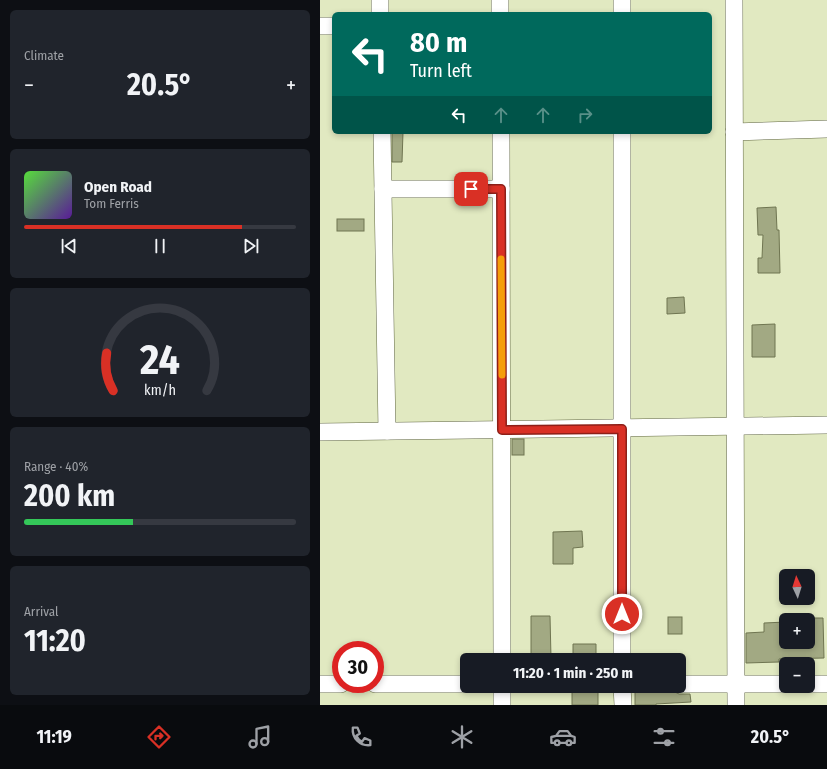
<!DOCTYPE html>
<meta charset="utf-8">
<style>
:root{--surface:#171b24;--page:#20242c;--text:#f1f3f6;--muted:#9ea1a6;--line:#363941;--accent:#d93025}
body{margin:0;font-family:"Fira Sans Condensed",sans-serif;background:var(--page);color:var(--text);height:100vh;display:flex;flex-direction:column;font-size:15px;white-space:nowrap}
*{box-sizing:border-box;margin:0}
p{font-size:13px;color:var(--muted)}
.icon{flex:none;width:22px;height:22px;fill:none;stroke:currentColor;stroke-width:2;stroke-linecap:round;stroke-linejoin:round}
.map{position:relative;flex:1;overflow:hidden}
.sheet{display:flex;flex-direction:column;gap:10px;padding:10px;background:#0d0f14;width:320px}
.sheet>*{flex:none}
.guide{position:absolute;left:12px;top:12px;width:380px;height:122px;border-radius:6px;box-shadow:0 2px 6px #0003;background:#00695c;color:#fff;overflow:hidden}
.needle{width:26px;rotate:356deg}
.controls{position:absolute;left:459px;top:569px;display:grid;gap:8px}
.controls a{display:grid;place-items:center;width:36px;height:36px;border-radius:6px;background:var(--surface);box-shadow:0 2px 6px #0003;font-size:20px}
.speed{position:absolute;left:12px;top:641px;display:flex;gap:8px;font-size:20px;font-weight:700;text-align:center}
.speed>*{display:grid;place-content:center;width:52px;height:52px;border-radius:50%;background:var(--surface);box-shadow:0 2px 6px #0003;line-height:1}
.speed .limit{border:6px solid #d22;background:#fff;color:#111}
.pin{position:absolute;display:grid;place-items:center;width:34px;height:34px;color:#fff;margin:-17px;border-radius:8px;box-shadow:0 2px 6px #0006}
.me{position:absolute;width:44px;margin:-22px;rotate:0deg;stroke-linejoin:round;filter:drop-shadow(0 0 3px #0008)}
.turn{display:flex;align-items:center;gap:14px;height:84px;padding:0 12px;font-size:18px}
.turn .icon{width:52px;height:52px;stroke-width:2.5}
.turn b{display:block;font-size:28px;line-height:34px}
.lanes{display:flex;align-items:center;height:38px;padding:0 12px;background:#0003;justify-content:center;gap:20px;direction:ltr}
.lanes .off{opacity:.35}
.big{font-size:30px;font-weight:700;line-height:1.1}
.sheet .tile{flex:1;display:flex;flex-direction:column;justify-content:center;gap:6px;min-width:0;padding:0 14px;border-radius:6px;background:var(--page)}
.sheet .dial{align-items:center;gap:0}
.dial svg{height:104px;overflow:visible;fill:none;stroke:var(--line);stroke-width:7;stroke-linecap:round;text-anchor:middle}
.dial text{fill:var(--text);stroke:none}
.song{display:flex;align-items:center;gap:12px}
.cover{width:48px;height:48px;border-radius:6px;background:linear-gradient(135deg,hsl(110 70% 55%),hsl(270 70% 35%))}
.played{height:4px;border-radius:2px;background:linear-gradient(90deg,var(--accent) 80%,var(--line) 80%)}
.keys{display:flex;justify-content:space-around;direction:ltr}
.heat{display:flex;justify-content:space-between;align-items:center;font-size:22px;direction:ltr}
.charge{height:6px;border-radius:3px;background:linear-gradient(90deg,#34c759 40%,var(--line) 0)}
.trip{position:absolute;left:140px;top:653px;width:226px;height:40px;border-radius:6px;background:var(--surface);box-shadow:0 2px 6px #0003;font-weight:700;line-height:40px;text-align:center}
.tab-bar{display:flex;height:64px;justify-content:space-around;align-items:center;background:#090b0e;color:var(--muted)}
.tab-bar .icon{width:28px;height:28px}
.tab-bar .selected{color:var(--accent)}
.tab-bar b{font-size:18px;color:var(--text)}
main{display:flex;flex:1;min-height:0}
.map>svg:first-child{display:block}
</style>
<main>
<section class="sheet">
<div class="tile"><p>Climate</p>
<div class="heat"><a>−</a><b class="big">20.5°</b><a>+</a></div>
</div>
<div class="tile">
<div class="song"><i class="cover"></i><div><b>Open Road</b><p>Tom Ferris</p></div></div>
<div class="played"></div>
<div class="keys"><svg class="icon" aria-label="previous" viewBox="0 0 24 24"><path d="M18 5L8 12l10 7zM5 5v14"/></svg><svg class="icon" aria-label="pause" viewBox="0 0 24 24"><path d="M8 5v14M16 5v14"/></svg><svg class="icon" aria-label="next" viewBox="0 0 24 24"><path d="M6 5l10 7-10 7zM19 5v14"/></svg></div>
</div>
<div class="tile dial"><svg viewBox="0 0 100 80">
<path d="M14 69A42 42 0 1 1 86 69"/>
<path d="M14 69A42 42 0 0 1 9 40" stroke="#d93025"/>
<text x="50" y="56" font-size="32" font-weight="700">24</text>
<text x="50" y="72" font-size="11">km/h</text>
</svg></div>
<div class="tile"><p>Range · 40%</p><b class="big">200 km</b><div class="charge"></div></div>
<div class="tile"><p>Arrival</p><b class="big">11:20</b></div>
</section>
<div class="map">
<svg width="507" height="705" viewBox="0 0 507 705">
<rect width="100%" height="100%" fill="#e1e9c1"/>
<g fill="#a2a983" stroke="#6f7551">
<polygon points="72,132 83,132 82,162 72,162"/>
<polygon points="456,207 457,230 459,230 460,273 438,273 438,258 442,258 443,235 438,235 437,208"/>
<rect x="17" y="219" width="27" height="12"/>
<polygon points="364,297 365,313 347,314 347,298"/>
<polygon points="455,324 455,357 432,357 432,325"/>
<rect x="192" y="439" width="12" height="16"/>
<polygon points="262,531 263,547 253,548 253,564 233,564 233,532"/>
<polygon points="211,616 230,616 231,658 211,659"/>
<rect x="348" y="617" width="14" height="17"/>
<polygon points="488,618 503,618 504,658 459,659 459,662 426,663 426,633 444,632 444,623 466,622 466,643 488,642"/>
<polygon points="253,644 276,644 276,659 253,658"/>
<polygon points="278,691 278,705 252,705 252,692"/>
<polygon points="315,691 336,691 336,692 353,691 359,694 370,694 371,702 336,704 336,705 315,705"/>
</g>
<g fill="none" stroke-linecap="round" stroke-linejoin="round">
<defs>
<g id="minor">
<polyline points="60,0 60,14"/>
<polyline points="180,0 180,14"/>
<polyline points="302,0 302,14"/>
<polyline points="414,0 416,705"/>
<polyline points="0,26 14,26"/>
<polyline points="62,132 67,431"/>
<polyline points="181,132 182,660"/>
<polyline points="302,132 302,660"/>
<polyline points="414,132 507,129"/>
<polyline points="63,189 181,189"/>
<polyline points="0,432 507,425"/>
<polyline points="0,684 21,684"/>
<polyline points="55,684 147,684"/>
<polyline points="359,684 466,684"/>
<polyline points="488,684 507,684"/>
<polyline points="302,686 303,705"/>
<polyline points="182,705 182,686"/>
</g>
</defs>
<use href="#minor" stroke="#626845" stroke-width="18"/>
<use href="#minor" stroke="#fff" stroke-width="17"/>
</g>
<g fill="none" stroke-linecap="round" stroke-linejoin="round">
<defs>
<polyline id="route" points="151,189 181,189 182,430 302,429 302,614"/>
</defs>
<use href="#route" stroke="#8d1f18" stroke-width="10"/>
<use href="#route" stroke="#d93025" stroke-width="7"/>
<polyline stroke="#f59e0b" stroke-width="7" points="181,259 182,375"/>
</g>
</svg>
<div class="controls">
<a><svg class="needle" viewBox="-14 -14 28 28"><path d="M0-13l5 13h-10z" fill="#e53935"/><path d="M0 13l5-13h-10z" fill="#9ea1a6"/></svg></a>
<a>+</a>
<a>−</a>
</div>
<div class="speed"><div class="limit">30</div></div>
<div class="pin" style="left:151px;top:189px;background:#d93025"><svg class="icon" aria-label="arrive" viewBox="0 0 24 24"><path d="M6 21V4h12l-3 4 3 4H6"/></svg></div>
<svg class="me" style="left:302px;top:614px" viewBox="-20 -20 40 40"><circle r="17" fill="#d93025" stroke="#fff" stroke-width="3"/><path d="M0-11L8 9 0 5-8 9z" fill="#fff"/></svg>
<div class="trip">11:20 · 1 min · 250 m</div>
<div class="guide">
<div class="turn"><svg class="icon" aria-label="left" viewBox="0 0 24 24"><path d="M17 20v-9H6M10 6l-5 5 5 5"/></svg><div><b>80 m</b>Turn left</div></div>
<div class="lanes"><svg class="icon" aria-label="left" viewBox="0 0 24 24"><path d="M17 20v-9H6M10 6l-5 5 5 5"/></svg><svg class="icon off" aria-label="ahead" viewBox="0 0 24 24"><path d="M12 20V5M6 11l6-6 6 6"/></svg><svg class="icon off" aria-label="ahead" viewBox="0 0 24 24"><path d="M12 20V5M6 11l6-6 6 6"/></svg><svg class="icon off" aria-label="right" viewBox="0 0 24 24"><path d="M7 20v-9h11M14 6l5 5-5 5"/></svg></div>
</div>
</div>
</main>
<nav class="tab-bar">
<b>11:19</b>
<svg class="icon selected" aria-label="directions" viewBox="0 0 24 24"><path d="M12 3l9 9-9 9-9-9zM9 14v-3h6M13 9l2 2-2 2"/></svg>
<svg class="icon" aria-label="music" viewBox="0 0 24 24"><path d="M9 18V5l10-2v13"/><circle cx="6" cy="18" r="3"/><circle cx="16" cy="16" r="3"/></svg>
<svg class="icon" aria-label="phone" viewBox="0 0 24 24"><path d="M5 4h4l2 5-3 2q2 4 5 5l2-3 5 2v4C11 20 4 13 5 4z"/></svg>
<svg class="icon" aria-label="climate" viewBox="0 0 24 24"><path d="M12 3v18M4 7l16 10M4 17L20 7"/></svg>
<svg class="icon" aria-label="car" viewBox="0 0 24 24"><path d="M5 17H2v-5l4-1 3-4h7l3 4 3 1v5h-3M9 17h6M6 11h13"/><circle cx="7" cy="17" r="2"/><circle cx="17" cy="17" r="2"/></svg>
<svg class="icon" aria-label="filters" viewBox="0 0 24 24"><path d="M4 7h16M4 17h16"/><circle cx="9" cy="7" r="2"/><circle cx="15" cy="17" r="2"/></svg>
<b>20.5°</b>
</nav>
